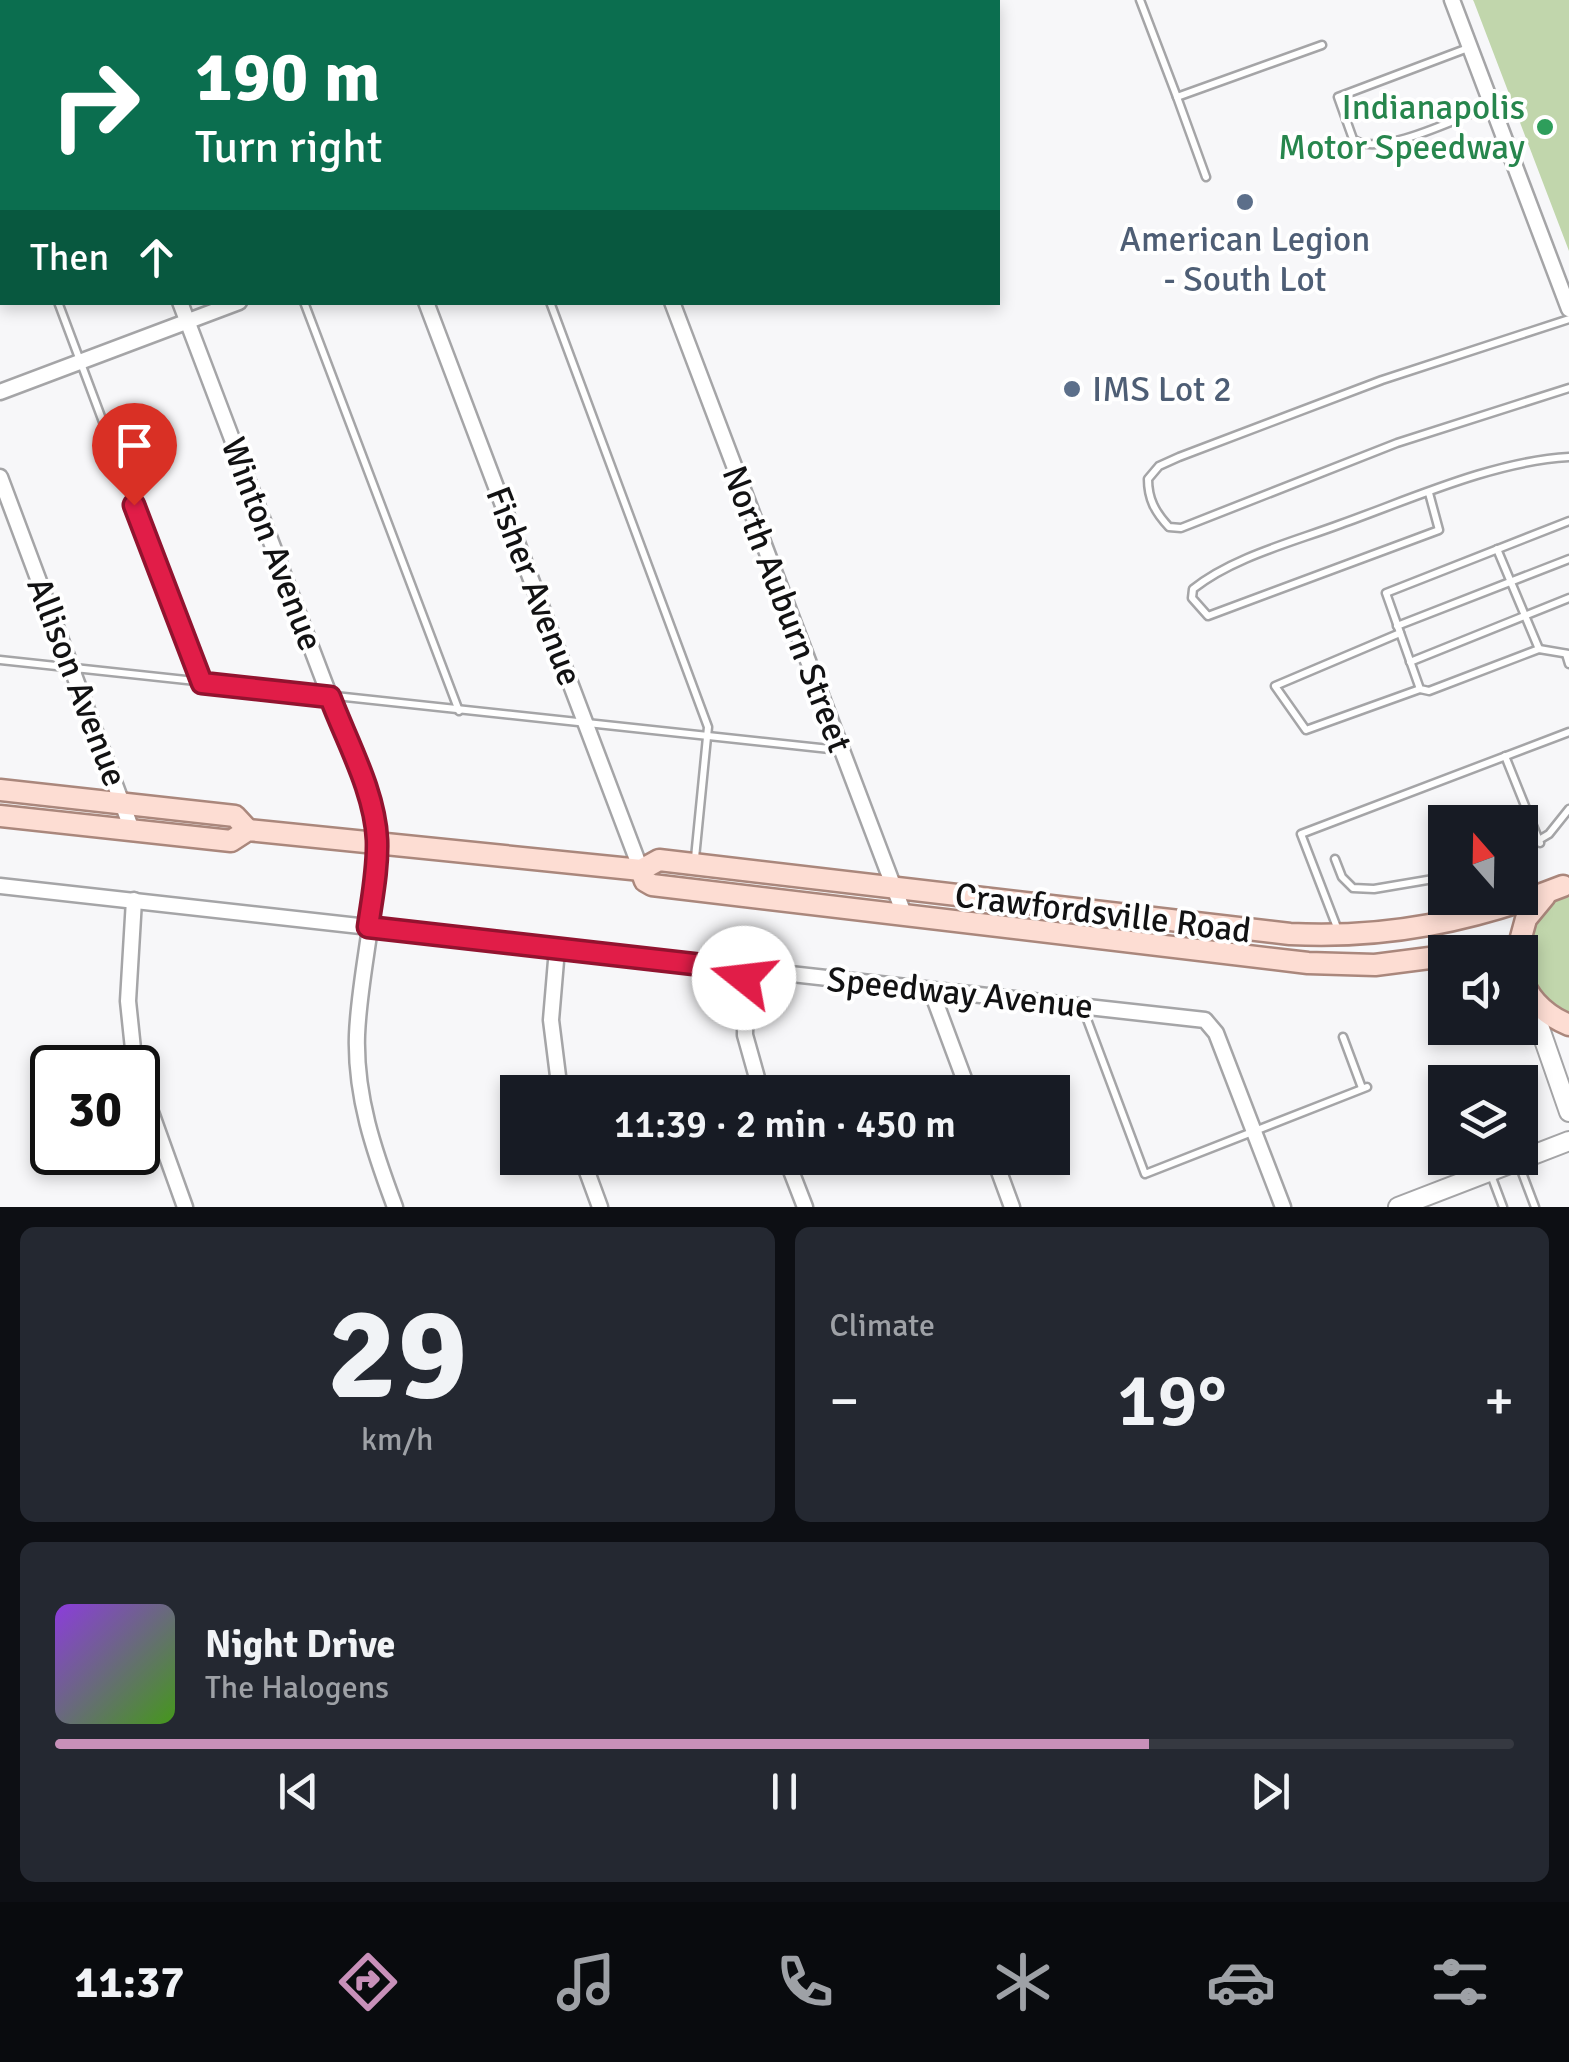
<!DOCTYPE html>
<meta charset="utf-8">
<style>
:root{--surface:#171b24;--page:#242831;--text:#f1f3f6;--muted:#9ea1a6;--line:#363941;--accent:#c890b9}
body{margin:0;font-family:Signika,sans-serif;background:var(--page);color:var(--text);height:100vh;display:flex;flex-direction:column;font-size:38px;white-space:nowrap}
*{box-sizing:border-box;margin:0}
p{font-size:32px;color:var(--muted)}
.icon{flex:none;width:55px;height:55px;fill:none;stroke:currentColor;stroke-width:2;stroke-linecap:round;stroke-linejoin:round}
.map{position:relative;height:1207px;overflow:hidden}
.side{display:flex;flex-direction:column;gap:20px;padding:20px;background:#0d0f14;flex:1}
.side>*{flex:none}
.hud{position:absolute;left:0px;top:0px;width:1000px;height:305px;box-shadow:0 5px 15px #0003;background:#0b6e4f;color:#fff;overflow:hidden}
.needle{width:65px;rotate:340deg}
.tools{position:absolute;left:1428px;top:805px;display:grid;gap:20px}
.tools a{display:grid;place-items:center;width:110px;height:110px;border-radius:0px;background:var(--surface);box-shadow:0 5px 15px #0003;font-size:50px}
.speed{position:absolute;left:30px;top:1045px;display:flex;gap:20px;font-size:50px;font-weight:700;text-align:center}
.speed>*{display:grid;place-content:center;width:130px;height:130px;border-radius:50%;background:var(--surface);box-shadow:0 5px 15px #0003;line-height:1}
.speed .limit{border:5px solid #111;border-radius:15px;background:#fff;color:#111}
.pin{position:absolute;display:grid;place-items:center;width:85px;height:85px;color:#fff;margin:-102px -42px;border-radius:50% 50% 50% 0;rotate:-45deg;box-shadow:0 0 10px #0007}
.pin .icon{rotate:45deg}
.me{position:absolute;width:110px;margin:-55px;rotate:286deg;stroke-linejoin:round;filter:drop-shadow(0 0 8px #0008)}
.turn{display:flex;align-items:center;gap:35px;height:210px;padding:0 30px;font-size:45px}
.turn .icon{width:130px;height:130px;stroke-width:2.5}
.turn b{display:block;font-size:70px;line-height:85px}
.then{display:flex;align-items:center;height:95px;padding:0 30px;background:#0003;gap:20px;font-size:38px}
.big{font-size:75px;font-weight:600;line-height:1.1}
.side .tile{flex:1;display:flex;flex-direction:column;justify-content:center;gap:15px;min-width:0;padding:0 35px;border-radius:15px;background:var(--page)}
.side .dial{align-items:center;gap:0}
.dial b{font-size:130px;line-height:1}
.song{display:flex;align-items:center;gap:30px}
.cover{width:120px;height:120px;border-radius:15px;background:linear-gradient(135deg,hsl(270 70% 55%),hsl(100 70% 35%))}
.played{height:10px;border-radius:5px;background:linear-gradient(90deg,var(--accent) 75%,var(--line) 75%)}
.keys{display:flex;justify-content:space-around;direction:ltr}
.heat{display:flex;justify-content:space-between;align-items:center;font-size:55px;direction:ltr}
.side .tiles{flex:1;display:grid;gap:20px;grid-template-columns:1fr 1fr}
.tile:last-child{grid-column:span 2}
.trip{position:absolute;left:500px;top:1075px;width:570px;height:100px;border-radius:0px;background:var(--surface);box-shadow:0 5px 15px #0003;font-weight:600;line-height:100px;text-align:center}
.tabs{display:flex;height:160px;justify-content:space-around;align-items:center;background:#090b0e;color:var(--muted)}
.tabs .icon{width:70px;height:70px}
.tabs .on{color:var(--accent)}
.tabs b{font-size:45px;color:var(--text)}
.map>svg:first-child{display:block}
</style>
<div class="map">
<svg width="1569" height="1207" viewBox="0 0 1569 1207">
<rect width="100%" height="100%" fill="#f7f7f9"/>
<g fill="#c1d6ac">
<polygon points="1473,0 1569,0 1569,251 1474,2"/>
<polygon points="1569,884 1569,1025 1520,974 1522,928"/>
</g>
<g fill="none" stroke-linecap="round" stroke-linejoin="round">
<defs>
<g id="service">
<polyline points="190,0 191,2"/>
<polyline points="436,0 437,2"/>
<polyline points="1140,0 1177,97"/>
<path d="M1468,48L1338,97L1353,139C1378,159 1462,116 1492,105"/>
<polyline points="0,150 2,156"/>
<polyline points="1206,177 1177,97 1322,45"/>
<polyline points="58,302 201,683"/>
<polyline points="304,302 459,711"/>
<polyline points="550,302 708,727 695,858"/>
<path d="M1569,319L1382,380L1179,457L1159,466L1148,479C1148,499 1155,512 1169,527L1181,528L1397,443L1569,388"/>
<path d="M1429,493L1439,530L1208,616L1192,598L1193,589C1233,557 1293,542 1341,524C1411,499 1494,461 1569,457"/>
<polyline points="1569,521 1386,593 1420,689 1429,691 1539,649 1569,654"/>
<polyline points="1497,549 1539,649"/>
<polyline points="1397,626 1569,559"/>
<polyline points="1400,633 1275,686 1306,730 1420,689"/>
<polyline points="1566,654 1569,664"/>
<polyline points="0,660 839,750"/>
<polyline points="1410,662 1569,598"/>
<polyline points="1505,756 1540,843"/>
<polyline points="1520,851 1549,834 1569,809"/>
<polyline points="1335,859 1342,877 1353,888 1374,889 1445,877"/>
<polyline points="1338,930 1301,834 1569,732"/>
<polyline points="1082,1006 1145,1174 1367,1087"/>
<polyline points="1343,1037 1362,1088"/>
<polyline points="1518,1162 1535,1207"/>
<polyline points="1491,1175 1503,1207"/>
</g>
<g id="minor">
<polyline points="66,0 67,2"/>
<polyline points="312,0 313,2"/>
<polyline points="558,0 559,2"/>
<polyline points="1452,0 1569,309"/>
<path d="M180,302L366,792C391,870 360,955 357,1035C355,1096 374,1151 395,1207"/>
<polyline points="426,302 641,870"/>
<polyline points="672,302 904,914"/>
<polyline points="0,392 239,302"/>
<polyline points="0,477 132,830"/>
<polyline points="0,886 1205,1020 1216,1033 1283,1207"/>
<polyline points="134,900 128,1001 135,1068"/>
<polyline points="557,949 551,1020 560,1092"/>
<polyline points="746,970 745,1035 761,1092"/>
<polyline points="931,990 969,1092"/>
<polyline points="138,1076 185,1207"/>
<polyline points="582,1158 600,1207"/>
<polyline points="786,1158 805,1207"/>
<polyline points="994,1158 1012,1207"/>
</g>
<g id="tertiary">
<polyline points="1529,997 1569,1112"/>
<polyline points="1398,1207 1569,1141"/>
</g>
<g id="primary">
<polyline points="0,790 235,816 248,830"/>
<path d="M0,816L231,841L248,830L641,870L659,860L1290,934C1386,939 1474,921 1563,886"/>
<polyline points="641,870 645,881 652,885 1308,963 1375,965 1445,956"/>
<polyline points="1517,952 1526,919 1545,896"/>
<path d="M1520,974C1528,999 1545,1015 1569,1025"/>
</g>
</defs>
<use href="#service" stroke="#a5a5a7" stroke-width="11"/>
<use href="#minor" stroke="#a5a5a7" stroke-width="19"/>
<use href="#tertiary" stroke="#a5a5a7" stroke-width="22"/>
<use href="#primary" stroke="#aa877c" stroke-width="25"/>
<use href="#service" stroke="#fff" stroke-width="6"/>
<use href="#minor" stroke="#fff" stroke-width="14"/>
<use href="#tertiary" stroke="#fff" stroke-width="18"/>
<use href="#primary" stroke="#fdddd3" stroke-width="20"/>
</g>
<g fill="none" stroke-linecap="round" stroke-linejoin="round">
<defs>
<path id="route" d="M134,505L202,683L330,697C347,742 375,792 377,840C378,869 372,898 368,927L746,970L744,978"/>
</defs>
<use href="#route" stroke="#92132f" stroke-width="25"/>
<use href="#route" stroke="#e11d48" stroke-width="18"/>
</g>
<circle fill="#2e9e5b" stroke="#fff" stroke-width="4" cx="1545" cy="127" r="10"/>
<g fill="#5c6f8a" stroke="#fff" stroke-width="4">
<circle cx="1245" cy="202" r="10"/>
<circle cx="1072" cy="389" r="10"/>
</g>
<g text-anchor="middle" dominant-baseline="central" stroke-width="8" stroke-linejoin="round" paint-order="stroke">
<g font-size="35" fill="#27864d" stroke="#fff" text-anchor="end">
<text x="1525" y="107">Indianapolis<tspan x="1525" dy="40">Motor Speedway</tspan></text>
</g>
<g font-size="35" fill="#4e5e75" stroke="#fff">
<text x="1245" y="239">American Legion<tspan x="1245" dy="40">- South Lot</tspan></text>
<text x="1092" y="389" text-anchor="start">IMS Lot 2</text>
</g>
<g font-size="35" fill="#121213" stroke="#fff">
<text transform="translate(272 544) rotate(69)">Winton Avenue</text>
<text transform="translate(534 586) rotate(69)">Fisher Avenue</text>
<text transform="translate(787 609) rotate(69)">North Auburn Street</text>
<text transform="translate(77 682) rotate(69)">Allison Avenue</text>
<text transform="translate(1103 913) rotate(7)">Crawfordsville Road</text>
<text transform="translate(960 993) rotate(6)">Speedway Avenue</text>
</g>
</g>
</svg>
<div class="tools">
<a><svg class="needle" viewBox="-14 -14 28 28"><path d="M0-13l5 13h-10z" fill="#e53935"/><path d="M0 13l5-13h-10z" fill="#9ea1a6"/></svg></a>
<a><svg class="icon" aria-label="sound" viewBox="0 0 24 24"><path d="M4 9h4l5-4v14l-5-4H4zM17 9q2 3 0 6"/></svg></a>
<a><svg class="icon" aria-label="layers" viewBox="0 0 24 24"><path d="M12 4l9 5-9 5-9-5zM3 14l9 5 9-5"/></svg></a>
</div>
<div class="speed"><div class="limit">30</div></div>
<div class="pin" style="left:134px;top:505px;background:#d93025"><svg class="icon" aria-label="arrive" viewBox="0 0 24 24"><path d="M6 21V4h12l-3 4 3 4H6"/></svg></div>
<svg class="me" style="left:744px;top:978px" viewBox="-20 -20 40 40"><circle r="19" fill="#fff"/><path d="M0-13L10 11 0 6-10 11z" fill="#e11d48"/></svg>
<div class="trip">11:39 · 2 min · 450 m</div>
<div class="hud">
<div class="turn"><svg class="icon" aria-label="right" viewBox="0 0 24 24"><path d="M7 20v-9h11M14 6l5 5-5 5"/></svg><div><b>190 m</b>Turn right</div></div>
<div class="then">Then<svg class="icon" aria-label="ahead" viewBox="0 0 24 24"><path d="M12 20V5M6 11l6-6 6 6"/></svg></div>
</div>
</div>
<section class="side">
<div class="tiles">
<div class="tile dial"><b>29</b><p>km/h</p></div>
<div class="tile"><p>Climate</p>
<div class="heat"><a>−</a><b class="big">19°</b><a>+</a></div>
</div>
<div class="tile">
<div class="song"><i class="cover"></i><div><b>Night Drive</b><p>The Halogens</p></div></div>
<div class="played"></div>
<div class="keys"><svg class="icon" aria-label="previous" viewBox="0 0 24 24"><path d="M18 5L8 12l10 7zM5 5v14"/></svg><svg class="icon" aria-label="pause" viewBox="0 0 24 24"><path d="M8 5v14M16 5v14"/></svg><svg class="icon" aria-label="next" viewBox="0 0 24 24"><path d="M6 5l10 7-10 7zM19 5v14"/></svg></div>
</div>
</div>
</section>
<nav class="tabs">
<b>11:37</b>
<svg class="icon on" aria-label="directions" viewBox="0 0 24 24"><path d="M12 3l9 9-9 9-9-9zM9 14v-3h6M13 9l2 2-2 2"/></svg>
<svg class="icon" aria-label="music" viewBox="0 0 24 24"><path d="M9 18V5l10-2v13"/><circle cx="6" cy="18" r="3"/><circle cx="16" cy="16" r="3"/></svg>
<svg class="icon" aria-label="phone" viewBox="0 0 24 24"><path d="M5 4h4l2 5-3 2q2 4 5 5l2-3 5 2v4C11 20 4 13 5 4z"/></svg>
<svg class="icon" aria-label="climate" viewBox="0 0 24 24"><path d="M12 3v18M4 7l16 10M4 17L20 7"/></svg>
<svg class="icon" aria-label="car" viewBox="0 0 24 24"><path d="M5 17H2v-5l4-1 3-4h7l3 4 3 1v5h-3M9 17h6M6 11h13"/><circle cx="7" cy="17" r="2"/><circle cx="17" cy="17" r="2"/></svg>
<svg class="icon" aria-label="filters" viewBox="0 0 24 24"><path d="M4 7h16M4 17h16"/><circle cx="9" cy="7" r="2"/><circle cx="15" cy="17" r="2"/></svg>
</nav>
